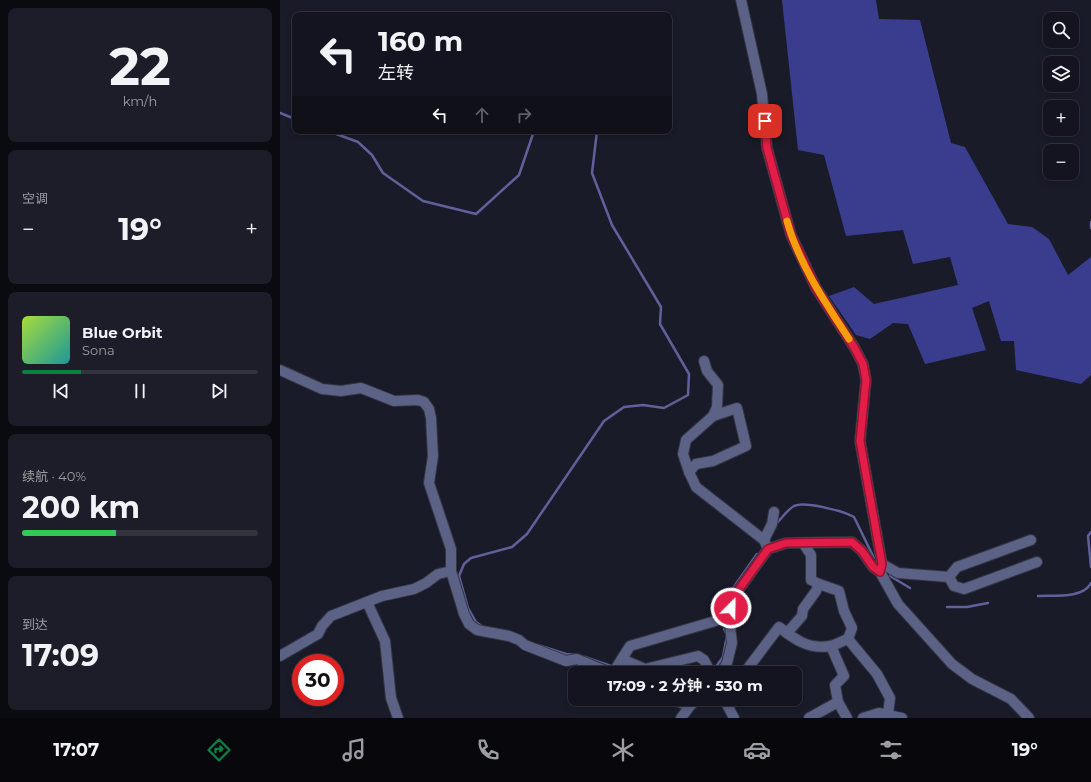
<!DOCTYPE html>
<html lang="zh">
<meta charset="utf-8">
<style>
:root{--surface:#13141f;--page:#1c1d28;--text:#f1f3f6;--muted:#9d9ea4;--line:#32333d;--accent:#0b8043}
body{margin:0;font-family:Montserrat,"Noto Sans SC",sans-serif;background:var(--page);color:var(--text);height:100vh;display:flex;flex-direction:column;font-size:15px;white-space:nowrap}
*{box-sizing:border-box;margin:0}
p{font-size:13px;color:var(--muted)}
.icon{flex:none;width:22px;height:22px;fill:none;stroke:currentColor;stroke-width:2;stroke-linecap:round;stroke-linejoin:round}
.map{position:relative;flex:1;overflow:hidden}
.side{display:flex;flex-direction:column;gap:8px;padding:8px;background:#0a0b11;width:280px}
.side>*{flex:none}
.guide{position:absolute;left:12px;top:12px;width:380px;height:122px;border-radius:8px;box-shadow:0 2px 6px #0003,0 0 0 1px var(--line);background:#13141f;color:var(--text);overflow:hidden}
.controls{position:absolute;left:763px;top:12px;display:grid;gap:8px}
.controls a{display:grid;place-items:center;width:36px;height:36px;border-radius:8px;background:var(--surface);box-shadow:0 2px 6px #0003,0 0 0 1px var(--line);font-size:20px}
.speed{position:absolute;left:12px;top:654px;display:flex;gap:8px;font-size:20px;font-weight:700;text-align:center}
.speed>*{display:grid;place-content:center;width:52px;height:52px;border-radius:50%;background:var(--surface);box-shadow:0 2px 6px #0003,0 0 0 1px var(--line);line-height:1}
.speed .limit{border:6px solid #d22;background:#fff;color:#111}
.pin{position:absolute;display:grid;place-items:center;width:34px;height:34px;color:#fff;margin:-17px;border-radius:8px;box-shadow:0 2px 6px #0006}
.me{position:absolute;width:44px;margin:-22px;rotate:23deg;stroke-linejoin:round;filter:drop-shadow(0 0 3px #0008)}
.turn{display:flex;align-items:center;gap:14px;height:84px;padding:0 20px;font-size:18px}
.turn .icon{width:52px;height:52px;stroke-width:2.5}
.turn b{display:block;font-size:28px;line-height:34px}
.lanes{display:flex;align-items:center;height:38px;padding:0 20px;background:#0003;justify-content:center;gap:20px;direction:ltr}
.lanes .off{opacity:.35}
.big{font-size:30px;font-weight:700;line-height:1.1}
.side .card{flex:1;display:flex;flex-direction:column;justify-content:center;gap:6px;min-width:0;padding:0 14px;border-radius:8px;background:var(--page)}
.side .dial{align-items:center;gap:0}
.dial b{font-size:52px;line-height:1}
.song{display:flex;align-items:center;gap:12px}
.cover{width:48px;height:48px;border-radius:6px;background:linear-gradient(135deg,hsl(80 70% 55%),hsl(180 70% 35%))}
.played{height:4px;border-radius:2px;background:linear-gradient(90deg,var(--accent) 25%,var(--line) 25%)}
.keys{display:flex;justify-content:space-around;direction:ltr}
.heat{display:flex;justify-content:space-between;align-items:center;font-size:22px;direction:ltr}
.charge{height:6px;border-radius:3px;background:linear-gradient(90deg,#34c759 40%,var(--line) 0)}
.trip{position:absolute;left:288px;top:666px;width:234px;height:40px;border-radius:8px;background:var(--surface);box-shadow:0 2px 6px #0003,0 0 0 1px var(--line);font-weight:700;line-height:40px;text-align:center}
.tabs{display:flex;height:64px;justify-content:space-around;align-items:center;background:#08080c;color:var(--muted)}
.tabs .icon{width:28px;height:28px}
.tabs .current{color:var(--accent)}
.tabs b{font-size:18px;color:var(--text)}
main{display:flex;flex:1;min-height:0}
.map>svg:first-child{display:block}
</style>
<main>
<section class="side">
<div class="card dial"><b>22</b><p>km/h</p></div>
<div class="card"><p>空调</p>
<div class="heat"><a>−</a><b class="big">19°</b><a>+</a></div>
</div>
<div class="card">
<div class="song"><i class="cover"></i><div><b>Blue Orbit</b><p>Sona</p></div></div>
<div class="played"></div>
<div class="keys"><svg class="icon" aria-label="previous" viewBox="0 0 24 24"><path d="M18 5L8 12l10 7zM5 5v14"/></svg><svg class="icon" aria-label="pause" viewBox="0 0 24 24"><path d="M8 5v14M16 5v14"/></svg><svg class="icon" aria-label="next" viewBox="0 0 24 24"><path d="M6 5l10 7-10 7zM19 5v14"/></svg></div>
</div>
<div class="card"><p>续航 · 40%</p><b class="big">200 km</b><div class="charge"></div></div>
<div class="card"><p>到达</p><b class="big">17:09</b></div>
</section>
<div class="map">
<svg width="811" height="718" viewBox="0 0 811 718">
<rect width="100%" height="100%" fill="#191b29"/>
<polygon fill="#3a3d8d" points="502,0 596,0 599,19 640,20 671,143 685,147 728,224 752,227 769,239 788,275 811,257 811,375 801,384 736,370 734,341 721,341 709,301 692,308 706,350 645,364 628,324 613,323 590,339 576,335 549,296 574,287 594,304 678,285 670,257 633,264 623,230 566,236 544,155 518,150"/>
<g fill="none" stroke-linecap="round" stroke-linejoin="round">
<g stroke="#60619a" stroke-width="2.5">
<polyline points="0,113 15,119"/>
<polyline points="48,131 78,142 92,155 103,173 143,201 196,214 239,175 254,131"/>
<polyline points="811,222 811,228"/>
<path d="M496,524C501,519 508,509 514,506C525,501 563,511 574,517L595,560"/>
<polyline points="811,532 808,536 811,567"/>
<polyline points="610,576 630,588"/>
<path d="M758,596C773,595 803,599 811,583"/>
<polyline points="446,598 477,554"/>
<polyline points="667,607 687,607 708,603"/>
<polyline points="203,627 196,622 188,608 179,576 184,564 191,558 232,547 247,534 324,421 344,407 363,405 384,408 408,395 409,374 380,324 381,307 332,225 312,173 317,131"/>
<polyline points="258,645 286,654 296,655"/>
<polyline points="305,657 334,667"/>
<polyline points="338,670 345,673"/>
<polyline points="433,671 443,657 447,635 444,629"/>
</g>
<defs>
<g id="minor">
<polyline points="461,0 482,94 487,148 511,235 536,288 574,347 583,364 586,380 580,441 602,564 600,572"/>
<polyline points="424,361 427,371 438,385 437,407 433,416 406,440 403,454 409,472 416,487 484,540 488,549"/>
<polyline points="0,370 42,389 61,391 81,388 114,401 138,400 144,402 149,409 151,418 153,456 149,483 171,549 171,571 184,614 189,624 197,630 229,636 239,640 245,645 286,661 297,659 331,673"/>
<polyline points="409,472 416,464 433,461 466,446 457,408 433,416"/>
<polyline points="484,540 492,524 494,512"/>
<polyline points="751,540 677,567 669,577 674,586 684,589 757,562"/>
<polyline points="602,564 618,573 669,577"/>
<polyline points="87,602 105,641 111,698 118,718"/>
<polyline points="507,633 522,616 523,609 536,591 539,584"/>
<polyline points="568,639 597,674 610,698 608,714"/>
<polyline points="551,646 564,676 555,685 558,702"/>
<polyline points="0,656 38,634 42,626 51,616 102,596 134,589 146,583 158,574 171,571"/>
<polyline points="342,659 365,669 418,656 424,660 431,673"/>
<polyline points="333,673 350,646 449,617"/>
<polyline points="441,673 447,663 452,643 449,617 452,599 488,549 506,543 572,542 582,551 593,567 600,572 618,604 672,664 692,679 731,699 749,718"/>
<path d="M463,673L465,672L499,627C514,639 529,650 550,646C556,645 562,641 568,639L572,628L564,611L559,591L539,584L531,580V555L523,543"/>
<polyline points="391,699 410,706"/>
<polyline points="444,699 454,718"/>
<polyline points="401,718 410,706 417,699"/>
<polyline points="529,718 558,702 567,718"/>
<polyline points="583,718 599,713 622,718"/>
</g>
</defs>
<use href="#minor" stroke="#333543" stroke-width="12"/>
<use href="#minor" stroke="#5c6186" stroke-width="10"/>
</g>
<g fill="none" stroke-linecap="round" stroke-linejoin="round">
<defs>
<polyline id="route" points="451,608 452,599 488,549 506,543 572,542 582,551 593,567 600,572 602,564 580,441 586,380 583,364 574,347 536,288 511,235 487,148 485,121"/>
</defs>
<use href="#route" stroke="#92132f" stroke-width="10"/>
<use href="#route" stroke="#e11d48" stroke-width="7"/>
<path stroke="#f59e0b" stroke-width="7" d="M507,221C519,264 545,302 569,339"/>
</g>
</svg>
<div class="controls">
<a><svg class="icon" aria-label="search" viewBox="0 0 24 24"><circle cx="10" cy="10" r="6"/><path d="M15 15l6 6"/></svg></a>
<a><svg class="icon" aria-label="layers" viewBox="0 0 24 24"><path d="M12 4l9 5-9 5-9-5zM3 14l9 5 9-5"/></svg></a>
<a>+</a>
<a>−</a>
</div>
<div class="speed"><div class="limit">30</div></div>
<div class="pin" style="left:485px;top:121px;background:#d93025"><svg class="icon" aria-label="arrive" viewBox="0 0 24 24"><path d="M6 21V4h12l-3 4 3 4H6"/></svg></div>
<svg class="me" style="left:451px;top:608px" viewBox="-20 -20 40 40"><circle r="17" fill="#e11d48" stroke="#fff" stroke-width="3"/><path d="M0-11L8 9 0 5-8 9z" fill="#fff"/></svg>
<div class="trip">17:09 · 2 分钟 · 530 m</div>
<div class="guide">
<div class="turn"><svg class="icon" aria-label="left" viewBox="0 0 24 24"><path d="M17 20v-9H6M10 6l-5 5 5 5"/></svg><div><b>160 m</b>左转</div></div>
<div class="lanes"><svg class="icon" aria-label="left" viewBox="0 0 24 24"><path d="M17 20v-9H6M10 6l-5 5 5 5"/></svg><svg class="icon off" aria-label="ahead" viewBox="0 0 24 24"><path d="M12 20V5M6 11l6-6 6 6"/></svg><svg class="icon off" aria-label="right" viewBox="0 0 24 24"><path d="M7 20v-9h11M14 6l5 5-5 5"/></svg></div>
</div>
</div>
</main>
<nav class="tabs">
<b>17:07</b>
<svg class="icon current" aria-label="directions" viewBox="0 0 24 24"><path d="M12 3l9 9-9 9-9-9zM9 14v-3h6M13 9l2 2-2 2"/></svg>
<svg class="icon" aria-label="music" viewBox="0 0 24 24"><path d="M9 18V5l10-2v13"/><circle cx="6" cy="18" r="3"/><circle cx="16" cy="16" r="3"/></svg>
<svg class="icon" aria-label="phone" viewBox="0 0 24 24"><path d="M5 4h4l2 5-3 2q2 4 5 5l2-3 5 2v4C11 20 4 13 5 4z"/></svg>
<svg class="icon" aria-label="climate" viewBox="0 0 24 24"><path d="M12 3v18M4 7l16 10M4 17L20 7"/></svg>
<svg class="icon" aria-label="car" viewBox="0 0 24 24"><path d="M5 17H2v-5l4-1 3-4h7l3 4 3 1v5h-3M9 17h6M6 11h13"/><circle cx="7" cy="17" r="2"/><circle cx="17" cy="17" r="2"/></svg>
<svg class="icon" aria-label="filters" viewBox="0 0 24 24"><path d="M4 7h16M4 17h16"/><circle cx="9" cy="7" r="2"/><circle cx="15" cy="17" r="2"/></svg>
<b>19°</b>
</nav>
